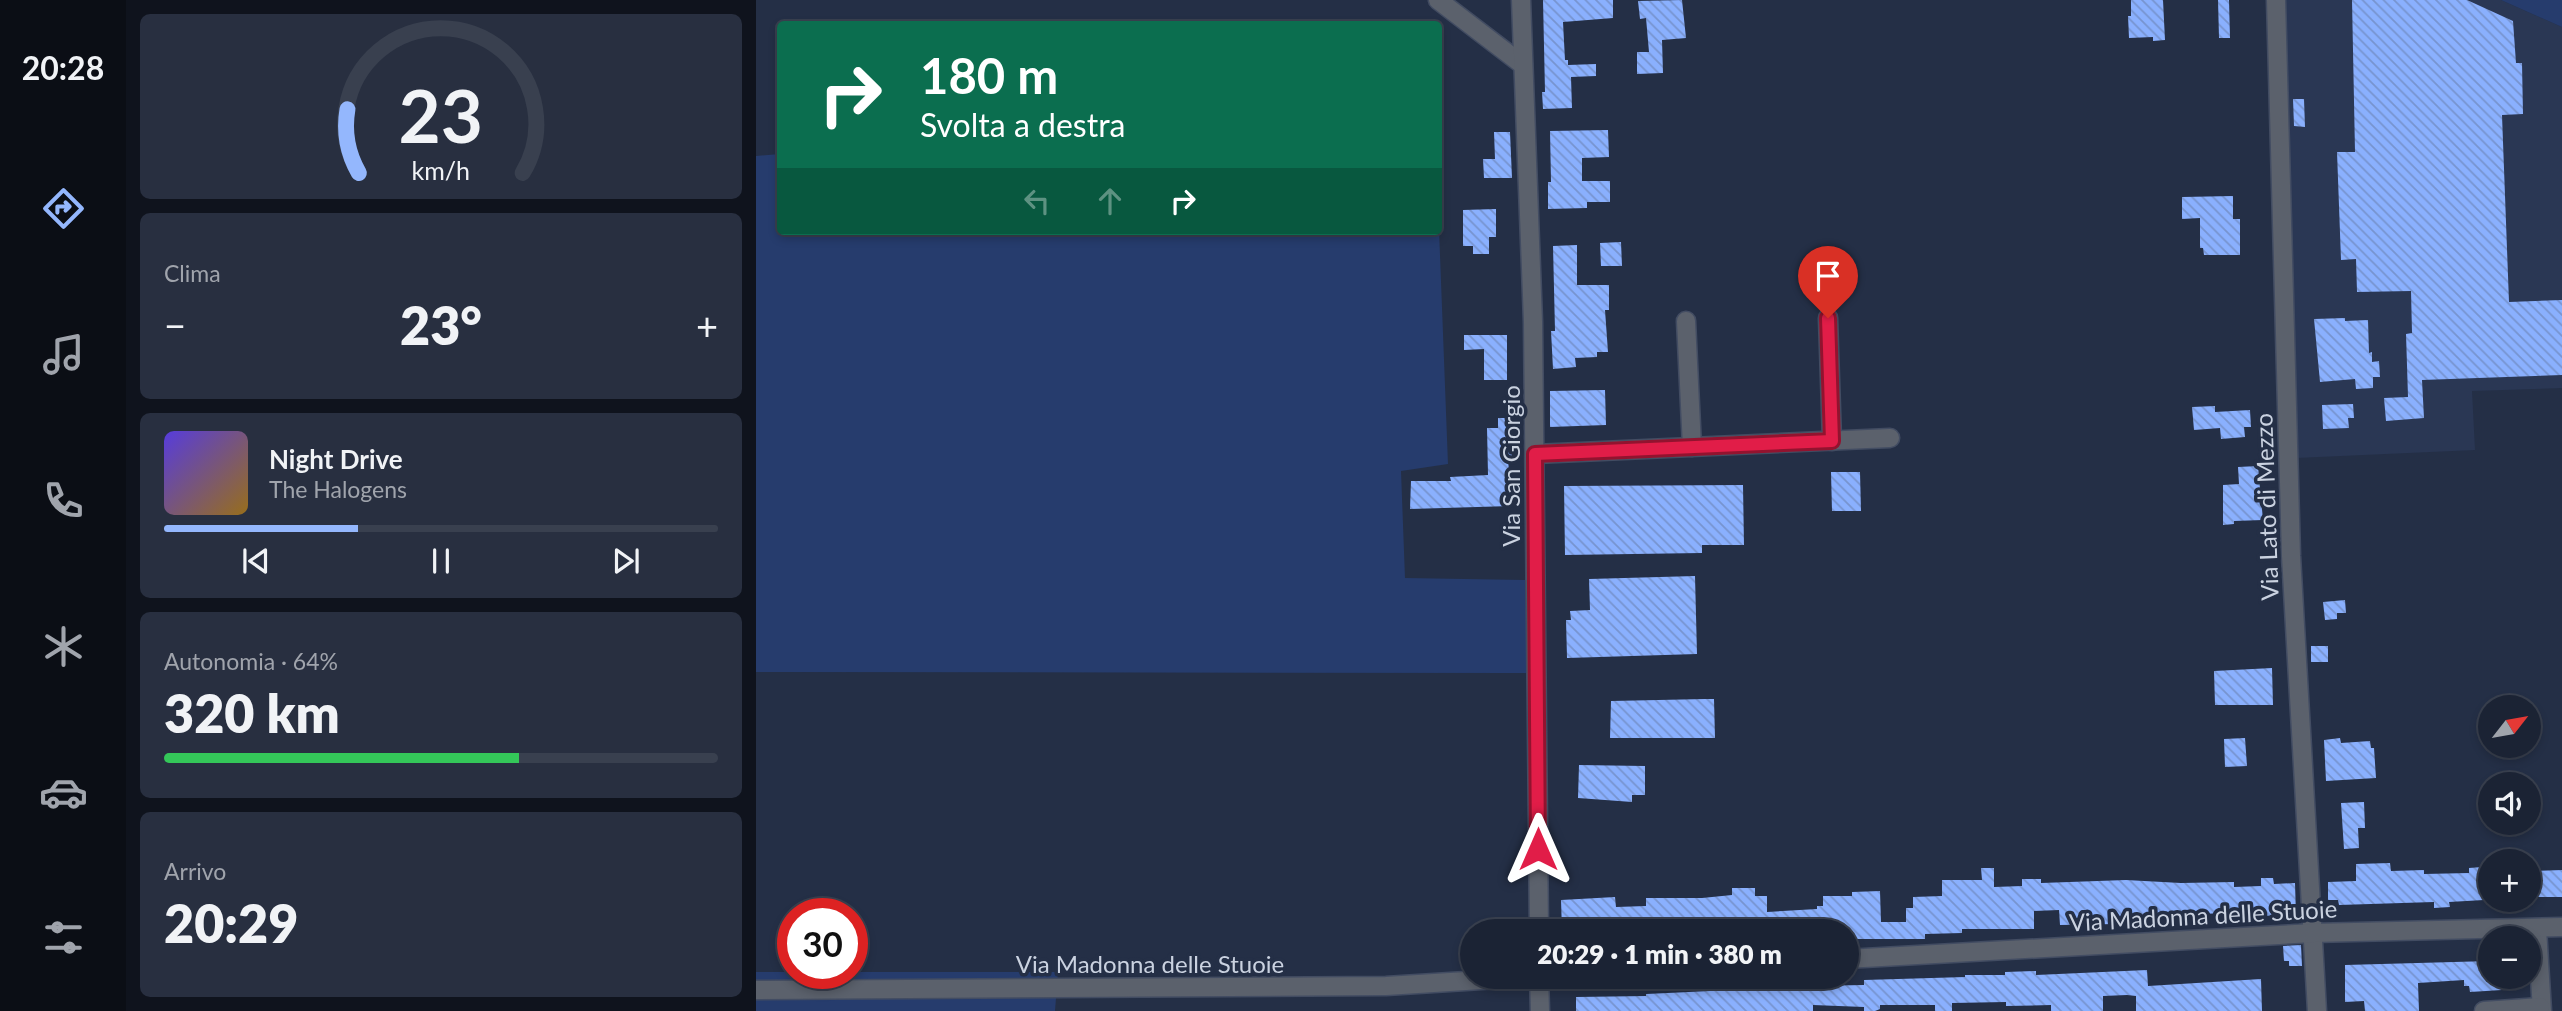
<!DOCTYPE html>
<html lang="it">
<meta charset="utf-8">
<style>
:root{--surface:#1b2334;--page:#282f40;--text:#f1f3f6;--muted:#a0a4ac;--line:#39404f;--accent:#94b7fd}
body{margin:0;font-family:Lato,sans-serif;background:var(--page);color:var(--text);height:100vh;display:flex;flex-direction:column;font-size:26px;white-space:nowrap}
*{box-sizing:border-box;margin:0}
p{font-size:23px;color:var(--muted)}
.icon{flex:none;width:38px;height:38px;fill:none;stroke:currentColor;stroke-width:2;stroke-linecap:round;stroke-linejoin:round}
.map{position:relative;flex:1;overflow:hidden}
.drawer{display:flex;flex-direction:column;gap:14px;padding:14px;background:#0f131d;width:630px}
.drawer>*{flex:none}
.hud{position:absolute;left:21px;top:21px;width:665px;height:214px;border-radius:7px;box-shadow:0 4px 10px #0003,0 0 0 2px var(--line);background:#0b6e4f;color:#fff;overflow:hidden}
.needle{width:46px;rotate:59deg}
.buttons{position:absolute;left:1722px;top:695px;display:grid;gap:14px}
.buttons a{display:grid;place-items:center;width:63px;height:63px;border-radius:50%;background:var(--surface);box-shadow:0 4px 10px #0003,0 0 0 2px var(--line);font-size:35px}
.speed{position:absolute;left:21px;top:898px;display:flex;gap:14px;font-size:35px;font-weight:700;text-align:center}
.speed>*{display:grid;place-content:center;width:91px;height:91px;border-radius:50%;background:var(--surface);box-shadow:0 4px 10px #0003,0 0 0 2px var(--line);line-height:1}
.speed .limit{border:10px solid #d22;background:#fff;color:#111}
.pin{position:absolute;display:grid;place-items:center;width:60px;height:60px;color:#fff;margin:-72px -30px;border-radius:50% 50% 50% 0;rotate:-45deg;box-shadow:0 0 7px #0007}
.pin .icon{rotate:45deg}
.me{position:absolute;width:77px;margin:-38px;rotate:0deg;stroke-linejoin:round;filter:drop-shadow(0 0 5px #0008)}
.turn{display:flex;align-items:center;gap:24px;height:147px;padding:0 28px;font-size:32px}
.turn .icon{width:91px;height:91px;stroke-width:2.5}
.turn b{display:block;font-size:49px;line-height:60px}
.lanes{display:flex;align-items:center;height:66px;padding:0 28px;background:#0003;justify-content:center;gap:35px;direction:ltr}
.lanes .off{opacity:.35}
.big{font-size:52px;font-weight:800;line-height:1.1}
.drawer .tile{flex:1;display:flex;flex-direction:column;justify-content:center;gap:10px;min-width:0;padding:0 24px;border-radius:10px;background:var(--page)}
.drawer .dial{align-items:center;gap:0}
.dial svg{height:182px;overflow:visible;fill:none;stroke:var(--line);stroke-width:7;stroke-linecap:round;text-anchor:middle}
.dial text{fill:var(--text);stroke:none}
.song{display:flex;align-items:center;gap:21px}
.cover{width:84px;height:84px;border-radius:10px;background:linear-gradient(135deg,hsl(250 70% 55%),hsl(40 70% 35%))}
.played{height:7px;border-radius:4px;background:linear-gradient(90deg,var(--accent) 35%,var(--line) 35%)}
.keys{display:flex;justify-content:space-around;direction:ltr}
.heat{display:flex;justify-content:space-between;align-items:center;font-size:38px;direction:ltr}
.charge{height:10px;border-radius:5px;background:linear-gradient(90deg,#34c759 64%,var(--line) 0)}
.trip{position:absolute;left:704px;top:919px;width:399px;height:70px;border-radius:35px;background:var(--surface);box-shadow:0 4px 10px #0003,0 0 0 2px var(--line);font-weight:800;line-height:70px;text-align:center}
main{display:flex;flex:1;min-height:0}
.menu{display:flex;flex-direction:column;width:126px;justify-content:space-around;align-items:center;background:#0b0e15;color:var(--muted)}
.menu .icon{width:49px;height:49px}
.menu .on{color:var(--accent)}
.menu b{font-size:32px;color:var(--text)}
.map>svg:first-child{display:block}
</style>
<main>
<nav class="menu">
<b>20:28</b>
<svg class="icon on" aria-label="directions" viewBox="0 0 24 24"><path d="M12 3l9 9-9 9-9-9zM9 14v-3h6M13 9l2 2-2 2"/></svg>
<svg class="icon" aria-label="music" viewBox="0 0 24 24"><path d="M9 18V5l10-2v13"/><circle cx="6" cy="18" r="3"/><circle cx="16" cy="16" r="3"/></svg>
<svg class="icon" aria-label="phone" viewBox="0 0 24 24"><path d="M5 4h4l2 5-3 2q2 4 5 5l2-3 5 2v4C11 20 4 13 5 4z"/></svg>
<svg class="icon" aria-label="climate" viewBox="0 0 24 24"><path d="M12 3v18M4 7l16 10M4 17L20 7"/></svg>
<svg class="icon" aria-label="car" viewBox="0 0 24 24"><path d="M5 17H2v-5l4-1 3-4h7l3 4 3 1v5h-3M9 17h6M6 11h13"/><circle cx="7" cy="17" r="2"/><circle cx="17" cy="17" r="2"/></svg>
<svg class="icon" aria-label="filters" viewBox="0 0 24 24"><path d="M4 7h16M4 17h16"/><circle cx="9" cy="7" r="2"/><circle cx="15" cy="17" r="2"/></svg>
</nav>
<section class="drawer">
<div class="tile dial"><svg viewBox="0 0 100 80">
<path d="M14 69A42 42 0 1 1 86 69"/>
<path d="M14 69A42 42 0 0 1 9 41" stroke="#94b7fd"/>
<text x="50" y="56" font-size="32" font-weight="700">23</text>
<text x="50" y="72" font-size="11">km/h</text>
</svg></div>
<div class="tile"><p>Clima</p>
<div class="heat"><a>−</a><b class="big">23°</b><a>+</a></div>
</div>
<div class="tile">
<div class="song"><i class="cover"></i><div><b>Night Drive</b><p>The Halogens</p></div></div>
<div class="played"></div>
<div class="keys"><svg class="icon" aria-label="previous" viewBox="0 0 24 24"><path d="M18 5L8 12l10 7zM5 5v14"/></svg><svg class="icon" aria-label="pause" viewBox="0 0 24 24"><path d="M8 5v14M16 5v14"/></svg><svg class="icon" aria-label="next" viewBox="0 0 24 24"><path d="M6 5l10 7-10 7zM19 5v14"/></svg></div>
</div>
<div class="tile"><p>Autonomia · 64%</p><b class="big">320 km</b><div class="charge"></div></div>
<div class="tile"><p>Arrivo</p><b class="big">20:29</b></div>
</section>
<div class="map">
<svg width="1806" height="1011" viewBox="0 0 1806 1011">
<defs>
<pattern id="building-back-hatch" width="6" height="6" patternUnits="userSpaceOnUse" patternTransform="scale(1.75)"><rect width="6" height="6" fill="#8ab0fe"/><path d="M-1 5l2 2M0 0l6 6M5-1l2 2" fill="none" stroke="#7794cf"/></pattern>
</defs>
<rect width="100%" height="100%" fill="#242f46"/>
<polygon fill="#2a3754" points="1529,0 1745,0 1806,27 1806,388 1716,391 1719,450 1540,458"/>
<g fill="#263c6d">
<polygon points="1745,0 1806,0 1806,27"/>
<polygon points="24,154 24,231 682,231 683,229 692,464 645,471 649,578 769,580 772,673 0,672 0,156"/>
<polygon points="0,972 302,972 299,1011 0,1011"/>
</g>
<g fill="url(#building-back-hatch)">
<polygon points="787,0 857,0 857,18 807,22 809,60 812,60 812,65 840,64 840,76 815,77 816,108 787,109 786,92 789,92"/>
<polygon points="926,0 930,38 906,40 907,73 881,74 881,52 893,52 890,18 884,19 882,1"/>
<polygon points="1375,0 1407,0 1409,40 1397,41 1397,37 1373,38 1372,16 1375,16"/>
<polygon points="1462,0 1473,0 1474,38 1463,38"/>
<polygon points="1596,0 1711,0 1757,21 1760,63 1766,63 1767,114 1746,115 1753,302 1806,300 1806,375 1666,380 1668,418 1630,421 1628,398 1652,397 1650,334 1656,333 1655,291 1601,292 1600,259 1585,260 1581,152 1599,152"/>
<polygon points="1537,99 1548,99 1549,127 1538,126"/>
<polygon points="852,130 853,157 826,158 826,181 854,181 854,202 831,202 831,208 792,209 792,182 795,182 794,131"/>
<polygon points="738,132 754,132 756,178 728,178 727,159 739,159"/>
<polygon points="1477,196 1477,219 1484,219 1484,255 1448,255 1447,248 1444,248 1444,218 1426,219 1426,197"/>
<polygon points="740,209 740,237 733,237 733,254 717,254 717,246 707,246 707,210"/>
<polygon points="865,242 866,266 845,266 844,243"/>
<polygon points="821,245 821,285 853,285 853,310 849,310 852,352 841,352 841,357 819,358 820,367 797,369 795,331 799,331 797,246"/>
<polygon points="1589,318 1589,321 1612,320 1613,353 1616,352 1616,362 1623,361 1624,377 1617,377 1617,388 1600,389 1599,379 1564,382 1558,319"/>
<polygon points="708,335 751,335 751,380 728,380 728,349 708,350"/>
<polygon points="849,390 850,425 794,427 794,391"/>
<polygon points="1597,404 1598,418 1592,418 1593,428 1567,429 1566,405"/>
<polygon points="1459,406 1459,412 1494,410 1495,427 1488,427 1489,437 1465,439 1464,428 1438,430 1436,407"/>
<polygon points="742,418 755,418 756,456 752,457 755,506 654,509 655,481 695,481 694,477 732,475 731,428 742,428"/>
<polygon points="1502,466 1507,520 1478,521 1478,524 1467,525 1467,485 1483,484 1482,467"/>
<polygon points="1075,472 1104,472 1105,511 1076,511"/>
<polygon points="987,485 988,545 946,545 946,553 809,555 808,486"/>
<polygon points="939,576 941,654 811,658 810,620 815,620 814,611 834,610 833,579"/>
<polygon points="1589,600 1590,613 1581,613 1581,619 1569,620 1567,602"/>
<rect x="1555" y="646" width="17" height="16"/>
<polygon points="1516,668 1517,705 1459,705 1458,671"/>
<polygon points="949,699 958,699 959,738 854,738 855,701"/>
<polygon points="1489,738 1491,766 1469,767 1468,739"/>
<polygon points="1584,738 1585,743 1614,741 1615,748 1618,748 1620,778 1570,781 1568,740"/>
<polygon points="823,765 889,766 889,795 876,795 876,802 822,798"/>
<polygon points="1608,802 1609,828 1602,828 1603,848 1588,849 1585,803"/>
<polygon points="1634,863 1635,871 1668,870 1668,874 1713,873 1713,868 1726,867 1728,900 1693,902 1694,907 1678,908 1678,902 1583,905 1582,900 1572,900 1572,882 1600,881 1600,864"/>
<polygon points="1225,868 1238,868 1238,887 1266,886 1266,879 1285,879 1285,883 1370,880 1425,883 1478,882 1478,887 1505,886 1505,878 1517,878 1518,884 1539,883 1540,915 1495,916 1494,913 1426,914 1426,916 1361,918 1361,924 1304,925 1303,910 1278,911 1278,929 1206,929 1206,933 1169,934 1169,939 1097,939 1097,931 854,931 854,922 827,923 828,931 806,931 805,900 859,897 860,907 890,906 890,898 946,898 976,895 976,888 999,888 999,896 1011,896 1011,912 1061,909 1061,906 1067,906 1067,896 1096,896 1096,892 1124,891 1125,922 1150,922 1150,908 1157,908 1157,897 1186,896 1186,880 1226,880"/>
<polygon points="1806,870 1806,897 1773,897 1773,871"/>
<polygon points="1545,945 1546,966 1533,966 1533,961 1528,961 1527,946"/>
<polygon points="1734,961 1734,976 1746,976 1746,990 1714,992 1713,986 1708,986 1708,980 1662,983 1663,1011 1609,1011 1608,1001 1589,1002 1589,965"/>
<polygon points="1391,970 1392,986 1505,979 1506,1011 1380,1011 1380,996 1371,995 1347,996 1347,1011 1295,1011 1295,1005 1250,1006 1250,1002 1196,1003 1196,1011 1179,1011 1179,1005 1124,1005 1124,1009 1119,1011 1108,1011 1108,1007 1057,1005 1057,1011 820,1011 820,997 890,996 890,994 997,989 997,987 1108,985 1108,980 1209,977 1209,975 1249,975 1249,972 1280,971 1280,975"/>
</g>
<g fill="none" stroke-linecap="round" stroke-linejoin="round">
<defs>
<g id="minor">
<polyline points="682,0 767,65"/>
<polyline points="765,0 777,322 783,931"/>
<polyline points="1520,0 1535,556 1561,1011"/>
<polyline points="1072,318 1076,441"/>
<polyline points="930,321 936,447"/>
<polyline points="779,454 1134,438"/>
<polyline points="1781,929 1786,1011"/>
<polyline points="1090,959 1557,933 1806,927"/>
<polyline points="783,976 784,1011"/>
<polyline points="0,990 630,986 789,976"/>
<polyline points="1728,1011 1784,1007"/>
</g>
</defs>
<use href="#minor" stroke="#424c62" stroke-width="21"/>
<use href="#minor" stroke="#5b616c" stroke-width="18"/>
</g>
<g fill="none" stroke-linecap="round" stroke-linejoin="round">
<defs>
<polyline id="route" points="782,849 779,454 1076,441 1072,318"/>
</defs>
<use href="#route" stroke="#92132f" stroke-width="18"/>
<use href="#route" stroke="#e11d48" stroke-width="12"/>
</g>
<g text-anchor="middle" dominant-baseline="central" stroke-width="7" stroke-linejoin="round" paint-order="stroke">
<g font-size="24" fill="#cad2e0" stroke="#242f46">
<text transform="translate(754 466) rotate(-90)">Via San Giorgio</text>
<text transform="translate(1510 507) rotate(-92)">Via Lato di Mezzo</text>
<text transform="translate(1447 915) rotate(-3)">Via Madonna delle Stuoie</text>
<text x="394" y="963">Via Madonna delle Stuoie</text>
</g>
</g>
</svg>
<div class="buttons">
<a><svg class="needle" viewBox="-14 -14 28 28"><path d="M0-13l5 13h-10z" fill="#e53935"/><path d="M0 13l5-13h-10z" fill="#a0a4ac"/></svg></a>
<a><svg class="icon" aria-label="sound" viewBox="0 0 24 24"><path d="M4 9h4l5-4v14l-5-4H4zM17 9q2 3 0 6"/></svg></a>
<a>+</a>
<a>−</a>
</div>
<div class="speed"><div class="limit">30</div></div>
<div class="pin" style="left:1072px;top:318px;background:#d93025"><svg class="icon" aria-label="arrive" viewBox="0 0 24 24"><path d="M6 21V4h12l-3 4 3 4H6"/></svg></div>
<svg class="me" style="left:782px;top:849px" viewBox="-20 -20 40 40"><path d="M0-17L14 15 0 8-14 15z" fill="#e11d48" stroke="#fff" stroke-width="4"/></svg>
<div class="trip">20:29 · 1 min · 380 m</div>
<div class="hud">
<div class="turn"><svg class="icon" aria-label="right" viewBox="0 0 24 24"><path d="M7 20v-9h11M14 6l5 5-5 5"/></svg><div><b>180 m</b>Svolta a destra</div></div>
<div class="lanes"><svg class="icon off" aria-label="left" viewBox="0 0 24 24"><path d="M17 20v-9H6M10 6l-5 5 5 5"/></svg><svg class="icon off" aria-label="ahead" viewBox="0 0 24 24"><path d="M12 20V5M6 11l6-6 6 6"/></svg><svg class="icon" aria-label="right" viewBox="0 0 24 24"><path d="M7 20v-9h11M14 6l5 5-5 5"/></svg></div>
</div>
</div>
</main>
